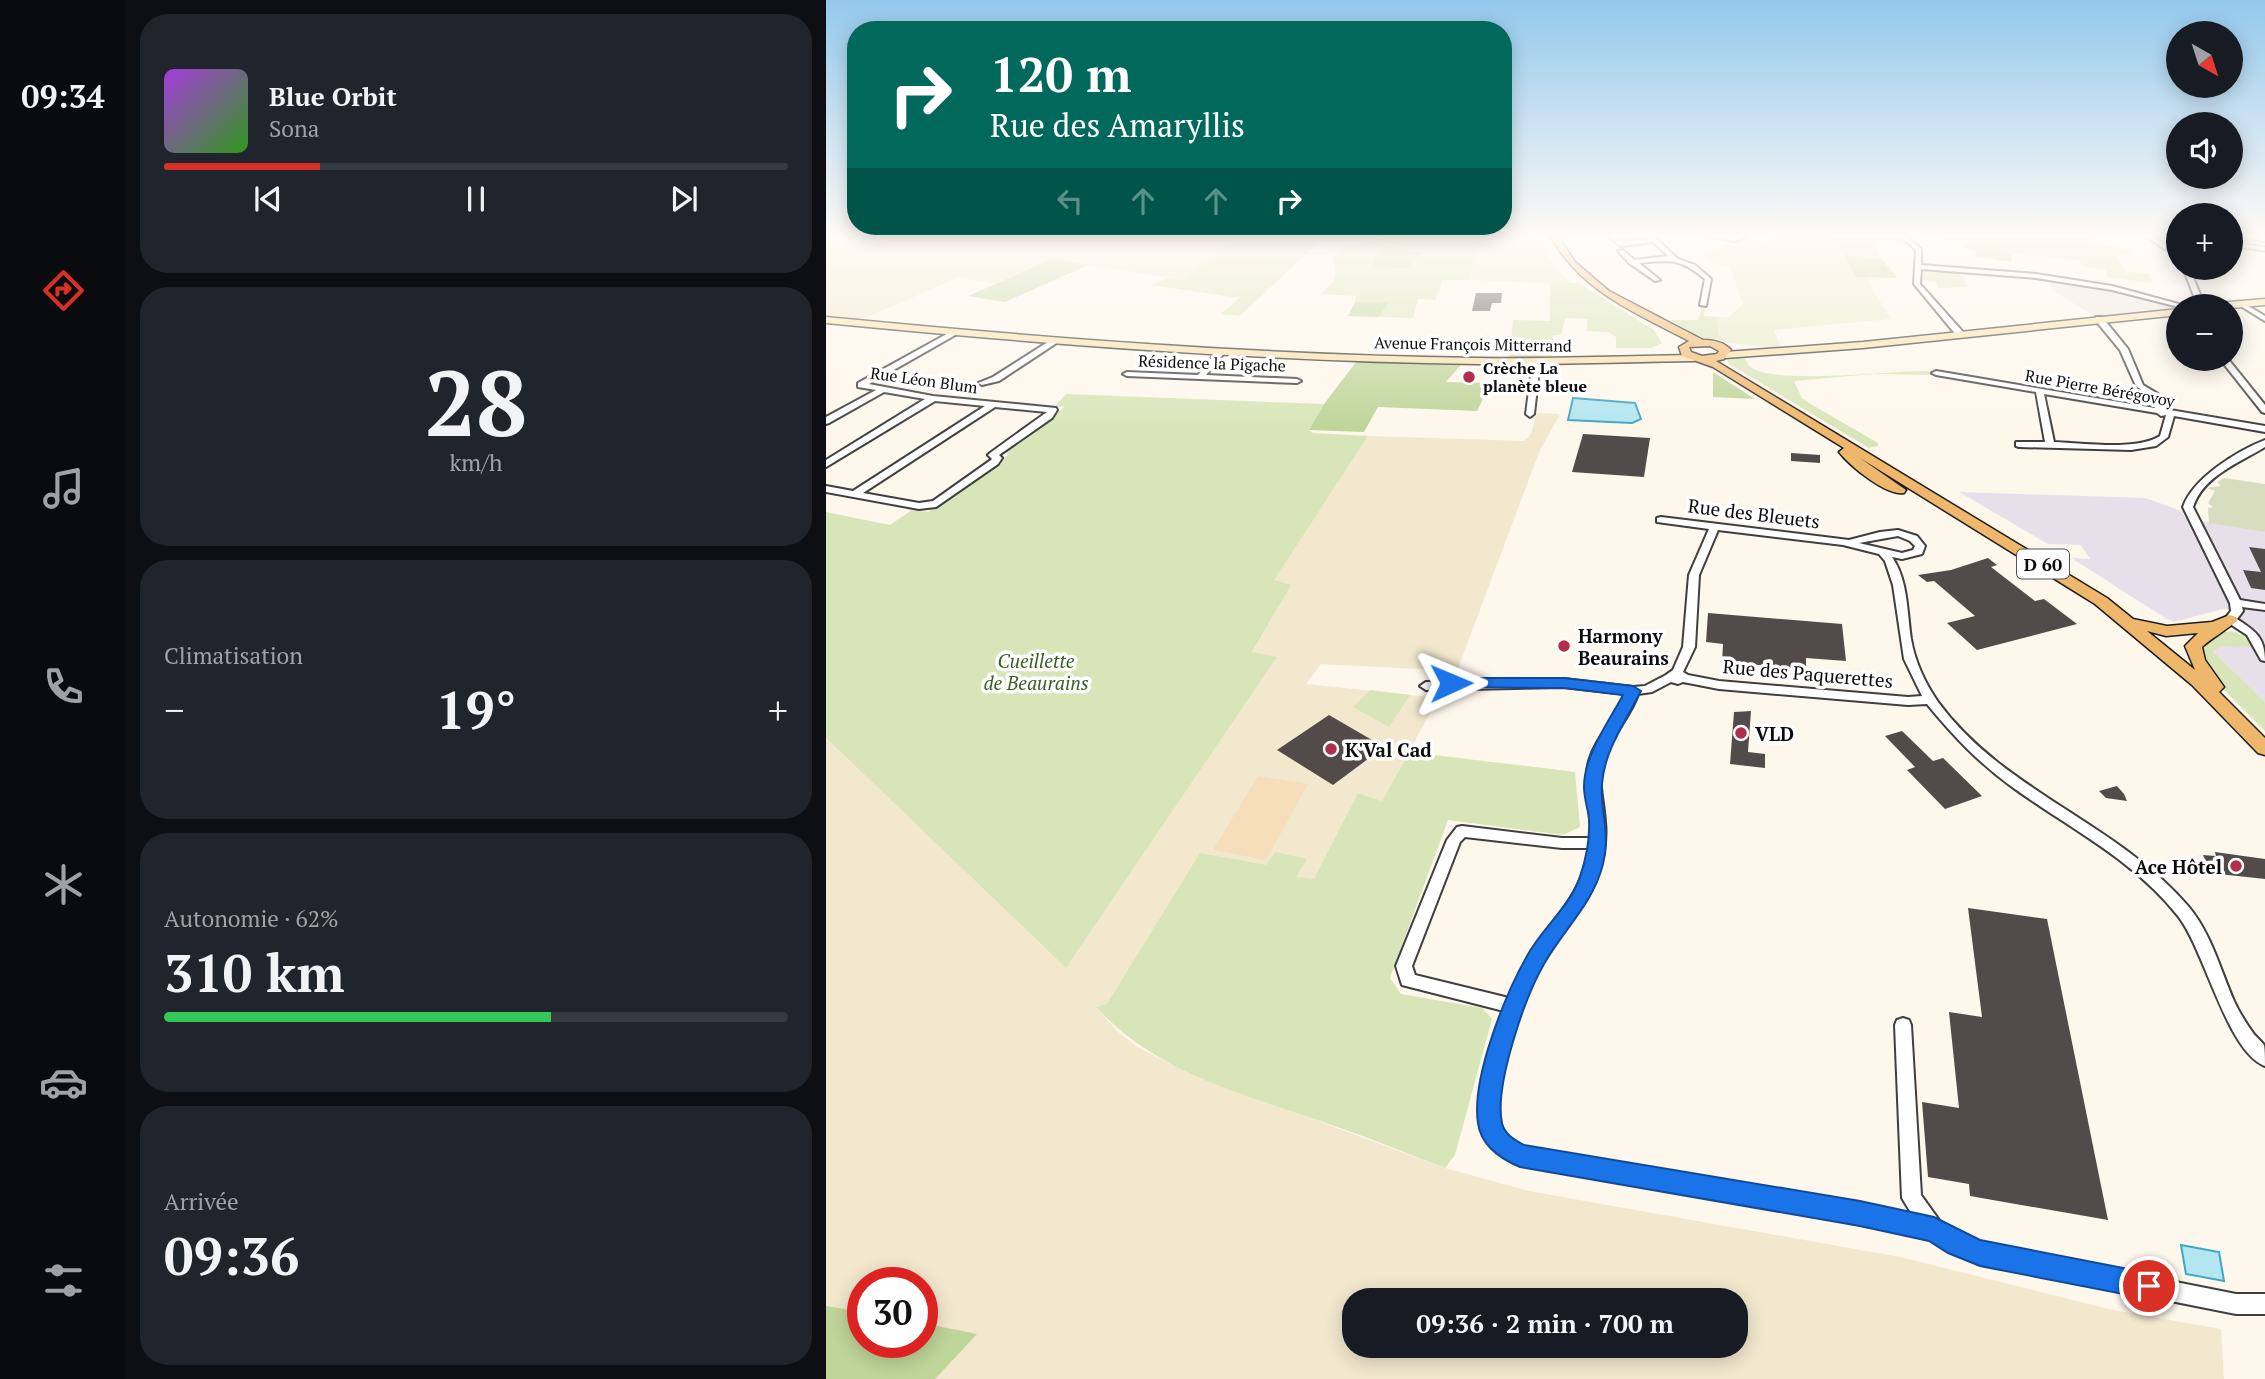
<!DOCTYPE html>
<html lang="fr">
<meta charset="utf-8">
<style>
:root{--surface:#171b24;--page:#20242c;--text:#f1f3f6;--muted:#9ea1a6;--line:#363941;--accent:#d93025}
body{margin:0;font-family:"PT Serif",serif;background:var(--page);color:var(--text);height:100vh;display:flex;flex-direction:column;font-size:26px;white-space:nowrap}
*{box-sizing:border-box;margin:0}
p{font-size:23px;color:var(--muted)}
.icon{flex:none;width:38px;height:38px;fill:none;stroke:currentColor;stroke-width:2;stroke-linecap:round;stroke-linejoin:round}
.map{position:relative;flex:1;overflow:hidden}
.drawer{display:flex;flex-direction:column;gap:14px;padding:14px;background:#0d0f14;width:700px}
.drawer>*{flex:none}
.guide{position:absolute;left:21px;top:21px;width:665px;height:214px;border-radius:28px;box-shadow:0 4px 18px #0003;background:#00695c;color:#fff;overflow:hidden}
.needle{width:46px;rotate:141deg}
.tools{position:absolute;left:1340px;top:21px;display:grid;gap:14px}
.tools a{display:grid;place-items:center;width:77px;height:77px;border-radius:50%;background:var(--surface);box-shadow:0 4px 18px #0003;font-size:35px}
.speed{position:absolute;left:21px;top:1267px;display:flex;gap:14px;font-size:35px;font-weight:700;text-align:center}
.speed>*{display:grid;place-content:center;width:91px;height:91px;border-radius:50%;background:var(--surface);box-shadow:0 4px 18px #0003;line-height:1}
.speed .limit{border:10px solid #d22;background:#fff;color:#111}
.pin{position:absolute;display:grid;place-items:center;width:60px;height:60px;color:#fff;margin:-30px;border:4px solid #fff;border-radius:50%;box-shadow:0 2px 7px #0007}
.me{position:absolute;width:77px;margin:-38px;rotate:89deg;stroke-linejoin:round;filter:drop-shadow(0 0 5px #0008)}
.turn{display:flex;align-items:center;gap:24px;height:147px;padding:0 28px;font-size:32px}
.turn .icon{width:91px;height:91px;stroke-width:2.5}
.turn b{display:block;font-size:49px;line-height:60px}
.lanes{display:flex;align-items:center;height:66px;padding:0 28px;background:#0003;justify-content:center;gap:35px;direction:ltr}
.lanes .off{opacity:.35}
.big{font-size:52px;font-weight:800;line-height:1.1}
.drawer .tile{flex:1;display:flex;flex-direction:column;justify-content:center;gap:10px;min-width:0;padding:0 24px;border-radius:28px;background:var(--page)}
.drawer .dial{align-items:center;gap:0}
.dial b{font-size:91px;line-height:1}
.song{display:flex;align-items:center;gap:21px}
.cover{width:84px;height:84px;border-radius:10px;background:linear-gradient(135deg,hsl(280 70% 55%),hsl(110 70% 35%))}
.played{height:7px;border-radius:4px;background:linear-gradient(90deg,var(--accent) 25%,var(--line) 25%)}
.keys{display:flex;justify-content:space-around;direction:ltr}
.heat{display:flex;justify-content:space-between;align-items:center;font-size:38px;direction:ltr}
.charge{height:10px;border-radius:5px;background:linear-gradient(90deg,#34c759 62%,var(--line) 0)}
.trip{position:absolute;left:516px;top:1288px;width:406px;height:70px;border-radius:28px;background:var(--surface);box-shadow:0 4px 18px #0003;font-weight:800;line-height:70px;text-align:center}
main{display:flex;flex:1;min-height:0}
.tab-bar{display:flex;flex-direction:column;width:126px;justify-content:space-around;align-items:center;background:#090b0e;color:var(--muted)}
.tab-bar .icon{width:49px;height:49px}
.tab-bar .current{color:var(--accent)}
.tab-bar b{font-size:32px;color:var(--text)}
.map>svg:first-child{display:block}
</style>
<main>
<nav class="tab-bar">
<b>09:34</b>
<svg class="icon current" aria-label="directions" viewBox="0 0 24 24"><path d="M12 3l9 9-9 9-9-9zM9 14v-3h6M13 9l2 2-2 2"/></svg>
<svg class="icon" aria-label="music" viewBox="0 0 24 24"><path d="M9 18V5l10-2v13"/><circle cx="6" cy="18" r="3"/><circle cx="16" cy="16" r="3"/></svg>
<svg class="icon" aria-label="phone" viewBox="0 0 24 24"><path d="M5 4h4l2 5-3 2q2 4 5 5l2-3 5 2v4C11 20 4 13 5 4z"/></svg>
<svg class="icon" aria-label="climate" viewBox="0 0 24 24"><path d="M12 3v18M4 7l16 10M4 17L20 7"/></svg>
<svg class="icon" aria-label="car" viewBox="0 0 24 24"><path d="M5 17H2v-5l4-1 3-4h7l3 4 3 1v5h-3M9 17h6M6 11h13"/><circle cx="7" cy="17" r="2"/><circle cx="17" cy="17" r="2"/></svg>
<svg class="icon" aria-label="filters" viewBox="0 0 24 24"><path d="M4 7h16M4 17h16"/><circle cx="9" cy="7" r="2"/><circle cx="15" cy="17" r="2"/></svg>
</nav>
<section class="drawer">
<div class="tile">
<div class="song"><i class="cover"></i><div><b>Blue Orbit</b><p>Sona</p></div></div>
<div class="played"></div>
<div class="keys"><svg class="icon" aria-label="previous" viewBox="0 0 24 24"><path d="M18 5L8 12l10 7zM5 5v14"/></svg><svg class="icon" aria-label="pause" viewBox="0 0 24 24"><path d="M8 5v14M16 5v14"/></svg><svg class="icon" aria-label="next" viewBox="0 0 24 24"><path d="M6 5l10 7-10 7zM19 5v14"/></svg></div>
</div>
<div class="tile dial"><b>28</b><p>km/h</p></div>
<div class="tile"><p>Climatisation</p>
<div class="heat"><a>−</a><b class="big">19°</b><a>+</a></div>
</div>
<div class="tile"><p>Autonomie · 62%</p><b class="big">310 km</b><div class="charge"></div></div>
<div class="tile"><p>Arrivée</p><b class="big">09:36</b></div>
</section>
<div class="map">
<svg width="1439" height="1379" viewBox="0 0 1439 1379">
<rect width="100%" height="100%" fill="#fef7ec"/>
<polygon fill="#e7e0ea" points="1133,492 1319,498 1356,511 1359,518 1439,532 1439,702 1387,651 1398,646 1425,642 1418,636 1425,633 1404,620 1410,611 1397,609 1348,622 1341,619 1245,558 1264,559 1255,545 1222,544"/>
<g fill="#f1e8ce" fill-rule="evenodd">
<polygon points="0,236 413,236 356,280 226,259 169,284 133,277 37,319 0,315"/>
<polygon points="656,236 714,236 716,247 725,261 746,284 643,280"/>
<path d="M711,413L734,414L714,450L631,671L495,664L480,684L604,697L615,693L556,801L532,793L392,1075L270,1007L291,1031L313,1048L363,1073L619,1168L703,1191L1074,1257L1287,1310L1395,1329L1398,1379H0V738L240,968L451,657L426,653L464,586L447,580L542,436L698,441L705,434ZM37,1283H96V1342H37ZM528,1300H910V1346H528Z"/>
</g>
<g fill="#d8e5b8">
<polygon points="413,236 499,236 414,316 395,314 413,298 325,285 340,278 356,280"/>
<path d="M558,236H656L643,280H617L609,300L592,299L587,318L553,317L561,302H529L530,296L494,294C508,283 514,276 506,259L522,244L533,245Z"/>
<polygon points="1003,236 1074,236 1083,243 1049,242 1056,259 1017,255"/>
<polygon points="1114,236 1268,237 1267,244 1301,248 1307,255 1289,255 1300,272 1323,274 1327,283 1280,277 1280,270 1259,267 1252,260 1182,253 1177,248 1121,241"/>
<polygon points="1098,271 1136,271 1141,287 1112,288 1110,282 1096,280"/>
<polygon points="724,283 753,283 759,287 828,330 836,343 825,348 790,348 790,337 782,332 761,331 761,319 739,318 735,335 727,335 726,359 683,359 687,320 724,321"/>
<polygon points="876,306 879,306 878,316 894,317 893,335 903,343 892,339 878,340 844,320 872,320"/>
<path d="M900,357L919,359C922,364 924,368 930,370C964,384 1064,370 1107,371L1110,375L1047,374L968,381L976,398L983,403L1052,443V446L1043,448L903,364Z"/>
<polygon points="240,394 498,404 483,430 487,433 542,436 448,580 465,585 426,652 451,657 240,968 0,738 0,512 64,525 86,510 102,512 183,454 178,452 239,407 229,406"/>
<polygon points="1406,631 1418,636 1428,647 1398,646 1387,651 1439,702 1439,731 1385,677 1371,645 1392,633"/>
<polygon points="544,690 584,695 563,727 527,707"/>
<path d="M583,752L749,772L754,827L737,835L622,820L564,978L575,994L656,1008L666,1019L629,1155L619,1168C578,1152 536,1135 494,1121C414,1093 329,1072 270,1007L281,1004L374,853L440,865L449,852L481,859L470,877L488,879L532,793L556,801Z"/>
</g>
<g fill="#bfd599">
<polygon points="1139,243 1177,248 1186,254 1185,262 1149,256 1150,250 1136,248"/>
<polygon points="560,246 596,253 582,268 545,267 554,249"/>
<polygon points="1017,255 1056,259 1071,278 1030,277"/>
<polygon points="226,259 262,265 179,302 142,296"/>
<polygon points="529,302 562,302 553,317 522,316"/>
<polygon points="533,358 638,361 620,382 665,383 651,411 552,407 538,432 483,430 498,404"/>
<polygon points="887,372 929,399 887,397"/>
<polygon points="0,1306 37,1312 37,1342 96,1342 96,1323 151,1334 109,1379 0,1379"/>
</g>
<polygon fill="#f6debb" points="432,776 482,784 440,860 387,850"/>
<polygon fill="#d9ddbf" points="1398,478 1439,484 1439,532 1383,523 1382,508 1387,507 1382,503 1389,491 1381,488 1395,486 1391,482"/>
<polygon fill="#e7edc9" points="948,236 1003,236 1030,277 1039,277 1065,319 948,330 955,348 903,343 893,335 891,321 894,317 903,317 917,304 904,267 888,264 879,257 901,242 924,240 940,242"/>
<polygon fill="#ece5dc" points="1224,280 1295,293 1353,306 1353,309 1272,318 1232,294 1222,285"/>
<g fill="#b4e6f1" stroke="#40a7c3" stroke-width="2">
<polygon points="747,398 809,403 815,419 806,423 742,420"/>
<polygon points="1355,1245 1393,1252 1398,1281 1360,1274"/>
</g>
<g fill="#534b49">
<polygon points="650,293 676,293 675,303 666,303 664,311 646,311"/>
<polygon points="757,434 824,438 818,477 746,472"/>
<polygon points="965,453 994,455 994,463 965,461"/>
<polygon points="1423,547 1439,549 1439,590 1425,588 1417,570 1435,572"/>
<polygon points="1162,558 1171,565 1165,567 1209,601 1218,599 1251,624 1151,650 1121,623 1149,616 1108,581 1101,582 1092,575 1125,570"/>
<polygon points="882,613 1016,624 1020,661 980,658 980,669 896,662 897,644 880,642"/>
<polygon points="925,711 922,752 939,754 939,768 904,764 908,712"/>
<polygon points="503,715 558,747 507,785 451,750"/>
<polygon points="1076,731 1107,761 1117,758 1156,796 1119,809 1081,770 1089,767 1059,736"/>
<polygon points="1291,786 1298,794 1301,801 1280,798 1273,791"/>
<polygon points="1389,852 1439,859 1439,879 1384,873 1377,855 1390,856"/>
<polygon points="1142,908 1221,919 1282,1220 1144,1196 1143,1184 1102,1177 1096,1102 1133,1108 1123,1012 1156,1017"/>
</g>
<g fill="none" stroke-linecap="round" stroke-linejoin="round">
<defs>
<g id="minor">
<path d="M782,236H789L796,242L823,239L821,236H827L852,259L869,265L885,279L880,306L874,305L879,279C854,258 844,260 813,263L834,280L829,281L803,263L792,251L797,250L808,260L842,256L827,242L795,246Z"/>
<polygon points="883,236 922,236 908,241"/>
<polygon points="1074,236 1080,236 1095,249 1095,265 1210,274 1286,286 1360,306 1353,307 1286,290 1210,278 1095,269 1094,284 1137,332 1137,336 1131,336 1088,284 1090,250"/>
<polygon points="1320,236 1327,236 1353,254 1353,259"/>
<polygon points="1418,236 1439,237 1439,241 1421,239 1405,243 1405,239"/>
<polygon points="1357,268 1363,268 1379,306 1372,306"/>
<polygon points="1413,303 1417,303 1439,316 1439,321 1413,305"/>
<path d="M1270,317H1276L1302,349L1317,385L1332,394L1338,409L1439,426V432L1348,416L1342,437L1330,446L1305,450L1193,447L1190,446V442H1219L1210,392L1110,375L1106,373L1110,371L1329,408L1325,397L1310,386L1294,350L1270,321ZM1218,394L1331,413L1335,416L1340,415L1334,436C1310,451 1257,443 1228,442Z"/>
<path d="M128,330H131V334L43,384L107,396L230,408L231,410L226,418L173,455L176,458L172,464L110,507L93,509L0,492V486L27,491L159,406L109,401L0,467V460L99,399L58,392L3,423L0,424V417L50,390L32,387V383ZM169,407L221,412L164,453L162,455L166,459L165,460L107,501L93,503L37,493Z"/>
<polygon points="225,340 232,342 173,381 156,385 152,383 167,377"/>
<polygon points="392,350 399,352 380,375 471,379 475,381 471,383 301,376 297,374 301,372 372,375"/>
<polygon points="707,359 714,361 708,414 704,417 700,414"/>
<polygon points="1394,359 1402,359 1439,405 1439,413 1436,412"/>
<path d="M1439,440V447C1413,463 1377,476 1367,507L1414,600L1439,604V610L1416,607L1417,611L1411,619C1429,631 1439,637 1439,661L1435,660L1421,635L1398,620L1405,611L1404,603L1357,507C1367,478 1411,451 1439,440Z"/>
<path d="M835,517L1023,540L1054,532L1072,530L1091,536L1099,546L1096,554L1076,559L1066,557C1082,580 1081,612 1085,639C1089,662 1099,683 1112,702C1177,791 1291,823 1362,906C1385,933 1394,969 1408,1001C1413,1012 1420,1023 1427,1033C1430,1037 1435,1041 1438,1045C1439,1050 1439,1060 1439,1066C1401,1052 1379,950 1352,916C1309,861 1245,829 1189,789C1154,764 1128,737 1101,704L1082,705L893,689L857,682L852,684L845,682L826,692L812,694C804,720 781,738 776,765C772,784 778,803 779,822C781,841 777,862 770,880C757,912 732,935 715,964C697,994 663,1094 674,1127C677,1136 689,1143 697,1148L931,1186L1087,1216L1076,1198L1069,1025L1071,1020L1077,1018L1083,1020L1085,1025L1095,1195L1115,1223L1137,1237L1154,1243L1410,1294H1439V1314H1410L1154,1263L1124,1251L1105,1239L931,1204L694,1165C629,1139 660,1060 678,1011L576,985L570,966L621,840L631,827L636,826L736,838H765C767,812 756,786 763,761C770,736 792,718 800,694L738,687L600,690L594,686L600,682L738,679L807,687L819,686L840,675L847,670L857,647L863,575L883,529L831,522V518ZM892,530L1017,545L1053,554L1059,561L1067,585L1078,659L1096,696L1082,697L893,681L862,675L857,672L869,647L873,575ZM1072,536L1084,541L1089,546L1087,550L1076,553L1033,543ZM639,837L736,848H763C755,897 730,915 705,953C696,967 689,983 683,998L589,975L586,966L634,842Z"/>
</g>
<g id="secondary">
<polygon points="1341,236 1353,236 1353,239 1342,238"/>
<polygon points="1405,242 1439,247 1439,251 1405,246"/>
<polygon points="1439,299 1439,305 1405,308 1386,306 1391,303"/>
<polygon points="1353,309 1353,315 1037,348 899,358 894,355 899,352 1037,342"/>
<path d="M0,317C216,338 433,355 651,358C723,359 796,356 868,355L873,358L868,361C796,362 723,365 651,364C433,361 216,344 0,323Z"/>
</g>
<path id="primary" d="M724,236H732L749,262L783,291L877,340C888,340 898,342 905,350L898,359L890,361L1281,598L1307,619L1341,626L1386,622L1404,615L1410,617L1412,620C1402,629 1387,637 1376,647L1379,660L1398,687L1393,692L1439,738V755L1432,753L1366,685L1269,604L1034,458L1080,490L1078,493C1060,496 1024,466 1013,452L1018,448L887,367L856,356L853,347L863,341C808,312 756,292 724,236ZM884,346L893,351L891,354L876,356L865,352L863,347ZM1321,631L1340,636L1372,633L1359,646L1369,670Z"/>
</defs>
<use href="#minor" stroke="#3f3f3f" stroke-width="4"/>
<use href="#secondary" stroke="#2e2e2e" stroke-width="3"/>
<use href="#primary" stroke="#1d1d1d" stroke-width="3"/>
<use href="#minor" fill="#fff" fill-rule="evenodd"/>
<use href="#secondary" fill="#f9e2ab" fill-rule="evenodd"/>
<use href="#primary" fill="#efb76b" fill-rule="evenodd"/>
</g>
<linearGradient id="sky" x2="0" y2="1"><stop stop-color="#93c8ec"/><stop offset="0.55" stop-color="#fffbf6"/><stop offset="1" stop-color="#fffbf6" stop-opacity="0"/></linearGradient>
<rect width="1439" height="429" fill="url(#sky)"/>
<path fill="#1a73e8" stroke="#114b97" stroke-width="2" d="M625,678H738L807,686L815,691C800,721 778,751 776,784C774,810 785,834 777,864C767,904 737,930 718,964C699,997 668,1086 676,1123C678,1134 689,1140 698,1145L1034,1201L1108,1217L1154,1240L1323,1273L1332,1277L1336,1286L1332,1295L1323,1299L1154,1266L1122,1253L1103,1241L1034,1226L694,1167C675,1159 655,1146 652,1123C645,1079 679,995 701,956C716,928 743,908 754,877C760,859 764,838 763,819C762,809 758,798 758,787C758,755 782,723 797,695L738,688L620,687L617,683Z"/>
<g fill="#b12e4c" stroke="#fff" stroke-width="2.5">
<circle cx="643" cy="377" r="7"/>
<circle cx="738" cy="646" r="7"/>
<circle cx="915" cy="733" r="7"/>
<circle cx="505" cy="749" r="7"/>
<circle cx="1410" cy="866" r="7"/>
</g>
<g text-anchor="middle" dominant-baseline="central" stroke-width="7" stroke-linejoin="round" paint-order="stroke">
<g font-size="16" fill="#0c0c0c" stroke="#fff">
<text transform="translate(647 344) rotate(1)">Avenue François Mitterrand</text>
<text transform="translate(386 363) rotate(2)">Résidence la Pigache</text>
<text transform="translate(98 380) rotate(8)">Rue Léon Blum</text>
<text transform="translate(1274 388) rotate(10)">Rue Pierre Bérégovoy</text>
</g>
<g font-size="16" font-weight="bold" fill="#0c0c0c" stroke="#fff" text-anchor="start">
<text x="657" y="368">Crèche La<tspan x="657" dy="18">planète bleue</tspan></text>
</g>
<rect fill="#fff" stroke="#555" stroke-width="2" x="1191" y="549.5" width="52" height="29" rx="5"/>
<g font-size="18" font-weight="bold" fill="#0c0c0c">
<text x="1217" y="564">D 60</text>
</g>
<g font-size="19" fill="#0c0c0c" stroke="#fff">
<text transform="translate(928 513) rotate(7)">Rue des Bleuets</text>
<text transform="translate(982 673) rotate(5)">Rue des Paquerettes</text>
</g>
<g font-size="19" font-weight="bold" fill="#0c0c0c" stroke="#fff" text-anchor="start">
<text x="752" y="635">Harmony<tspan x="752" dy="22">Beaurains</tspan></text>
<text x="929" y="733">VLD</text>
<text x="519" y="749">K'Val Cad</text>
<text x="1396" y="866" text-anchor="end">Ace Hôtel</text>
</g>
<g font-size="19" font-style="italic" fill="#395e21" stroke="#fff">
<text x="210" y="660">Cueillette<tspan x="210" dy="22">de Beaurains</tspan></text>
</g>
</g>
</svg>
<div class="tools">
<a><svg class="needle" viewBox="-14 -14 28 28"><path d="M0-13l5 13h-10z" fill="#e53935"/><path d="M0 13l5-13h-10z" fill="#9ea1a6"/></svg></a>
<a><svg class="icon" aria-label="sound" viewBox="0 0 24 24"><path d="M4 9h4l5-4v14l-5-4H4zM17 9q2 3 0 6"/></svg></a>
<a>+</a>
<a>−</a>
</div>
<div class="speed"><div class="limit">30</div></div>
<div class="pin" style="left:1323px;top:1286px;background:#d93025"><svg class="icon" aria-label="arrive" viewBox="0 0 24 24"><path d="M6 21V4h12l-3 4 3 4H6"/></svg></div>
<svg class="me" style="left:625px;top:683px" viewBox="-20 -20 40 40"><path d="M0-17L14 15 0 8-14 15z" fill="#1a73e8" stroke="#fff" stroke-width="4"/></svg>
<div class="trip">09:36 · 2 min · 700 m</div>
<div class="guide">
<div class="turn"><svg class="icon" aria-label="right" viewBox="0 0 24 24"><path d="M7 20v-9h11M14 6l5 5-5 5"/></svg><div><b>120 m</b>Rue des Amaryllis</div></div>
<div class="lanes"><svg class="icon off" aria-label="left" viewBox="0 0 24 24"><path d="M17 20v-9H6M10 6l-5 5 5 5"/></svg><svg class="icon off" aria-label="ahead" viewBox="0 0 24 24"><path d="M12 20V5M6 11l6-6 6 6"/></svg><svg class="icon off" aria-label="ahead" viewBox="0 0 24 24"><path d="M12 20V5M6 11l6-6 6 6"/></svg><svg class="icon" aria-label="right" viewBox="0 0 24 24"><path d="M7 20v-9h11M14 6l5 5-5 5"/></svg></div>
</div>
</div>
</main>
